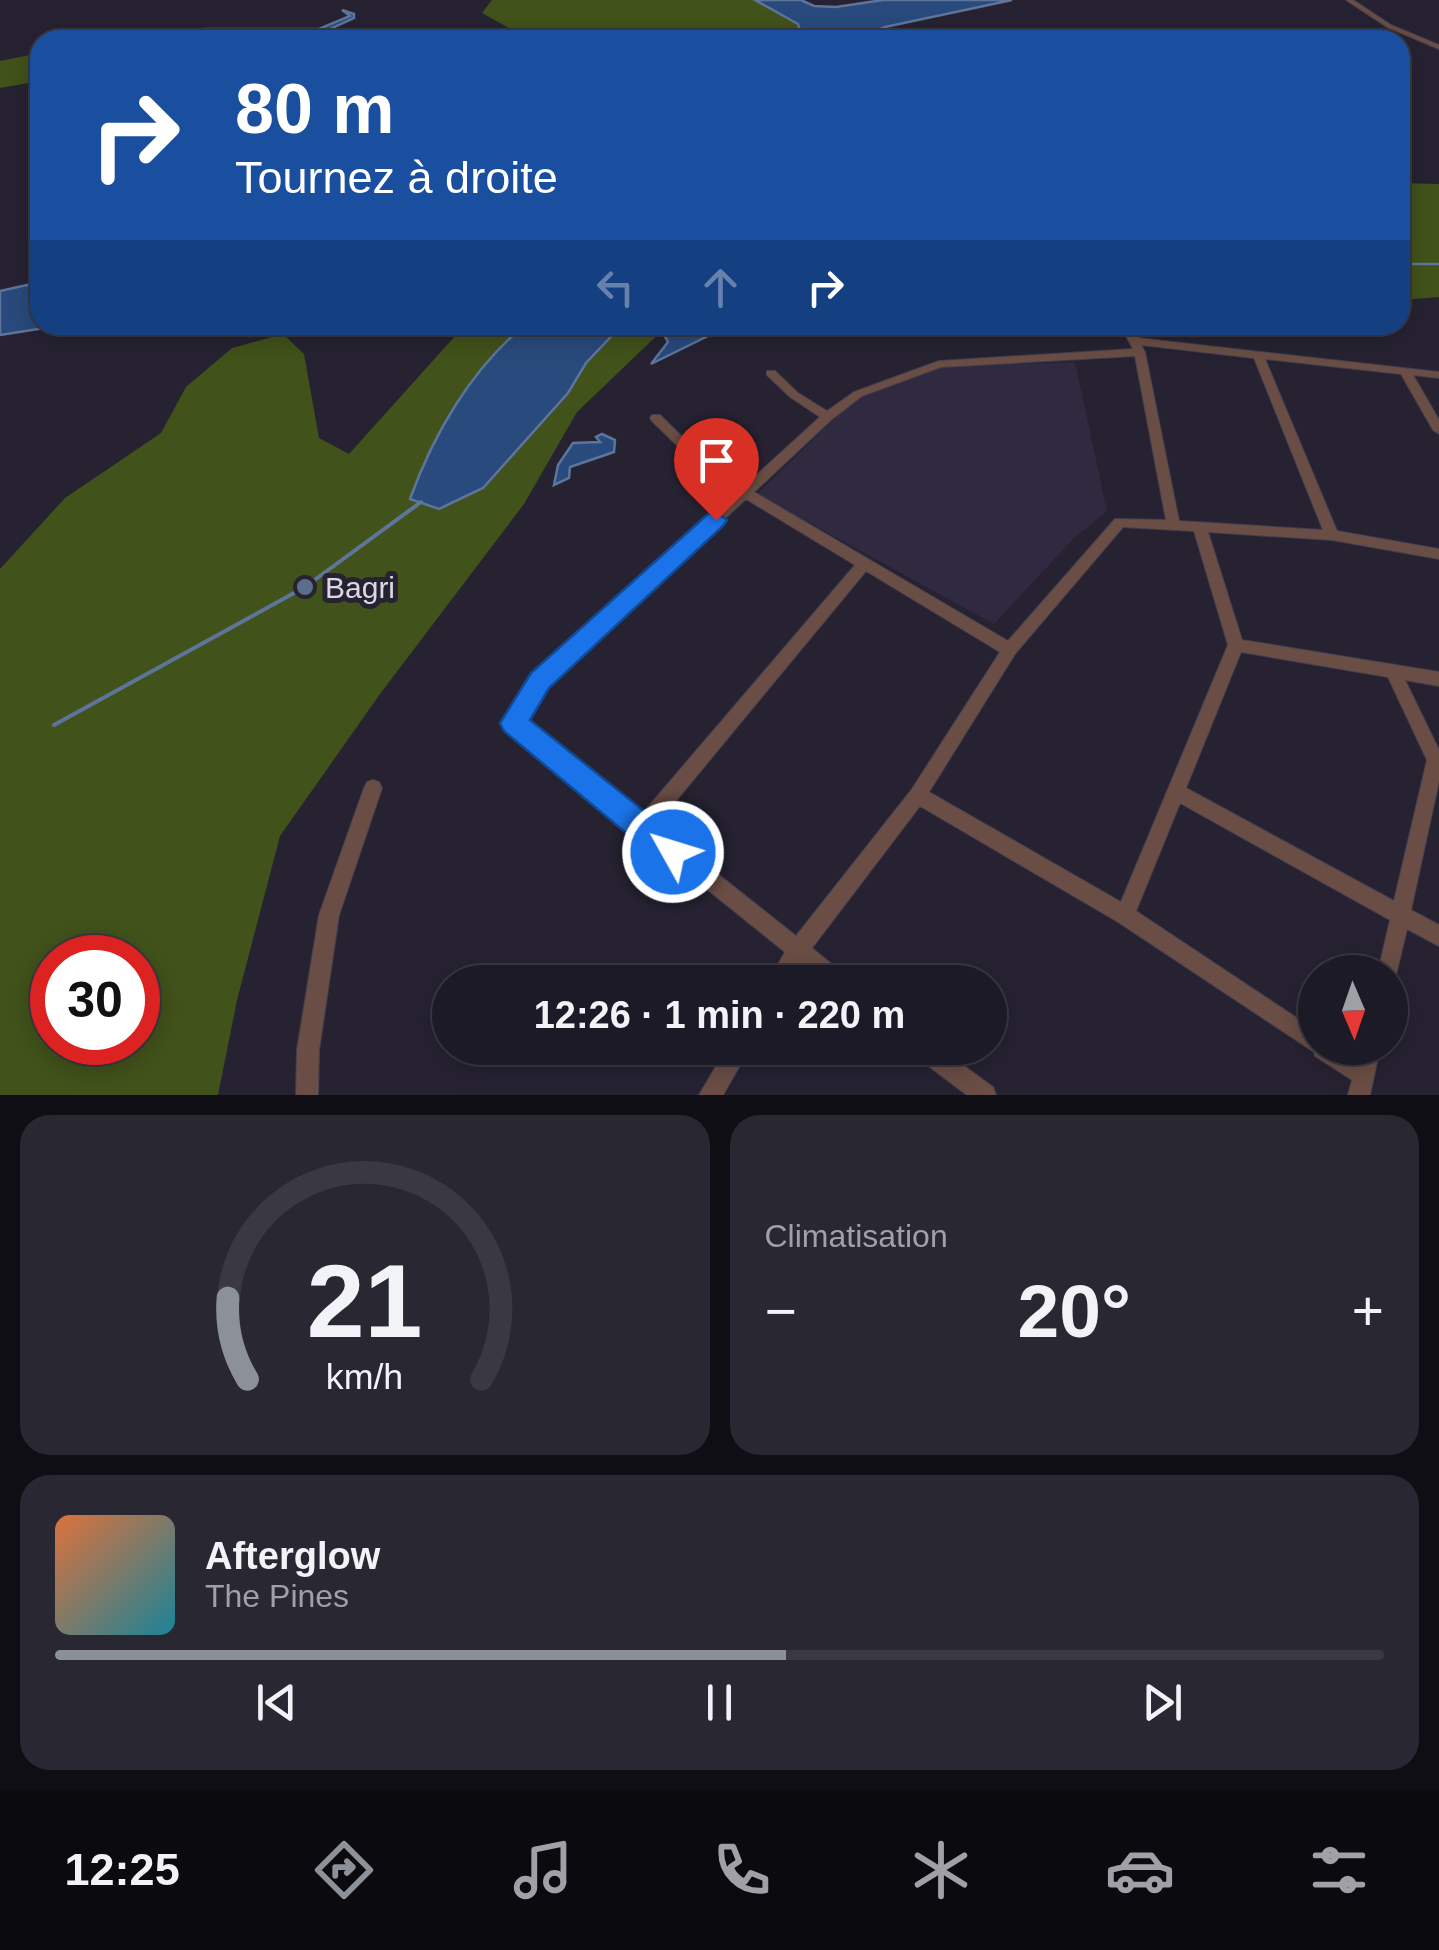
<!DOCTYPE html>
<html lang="fr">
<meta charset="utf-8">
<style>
:root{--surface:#1c1a26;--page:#292732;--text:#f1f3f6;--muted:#a0a1a7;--line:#3a3843;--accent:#8c9099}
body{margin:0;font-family:Helvetica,sans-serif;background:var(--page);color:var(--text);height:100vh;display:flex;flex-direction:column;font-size:38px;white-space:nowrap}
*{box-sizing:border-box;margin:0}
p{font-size:32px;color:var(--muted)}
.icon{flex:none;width:55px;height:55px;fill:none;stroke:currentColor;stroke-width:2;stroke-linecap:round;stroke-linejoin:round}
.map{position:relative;height:1095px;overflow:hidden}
.side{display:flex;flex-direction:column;gap:20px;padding:20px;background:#0f0e15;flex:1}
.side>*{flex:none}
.top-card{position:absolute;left:30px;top:30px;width:1380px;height:305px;border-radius:30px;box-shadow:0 5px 25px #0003,0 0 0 2px var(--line);background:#1a4fa0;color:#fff;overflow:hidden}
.needle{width:65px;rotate:178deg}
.tools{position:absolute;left:1298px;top:955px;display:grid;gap:20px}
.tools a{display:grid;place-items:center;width:110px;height:110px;border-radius:50%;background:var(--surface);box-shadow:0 5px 25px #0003,0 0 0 2px var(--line);font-size:50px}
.speed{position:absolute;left:30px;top:935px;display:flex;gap:20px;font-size:50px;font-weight:700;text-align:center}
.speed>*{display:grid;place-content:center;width:130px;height:130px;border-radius:50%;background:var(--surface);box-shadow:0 5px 25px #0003,0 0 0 2px var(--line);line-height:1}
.speed .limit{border:15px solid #d22;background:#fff;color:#111}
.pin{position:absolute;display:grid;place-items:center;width:85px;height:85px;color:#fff;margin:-102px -42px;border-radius:50% 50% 50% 0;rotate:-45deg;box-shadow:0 0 10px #0007}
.pin .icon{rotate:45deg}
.me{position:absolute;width:110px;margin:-55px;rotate:309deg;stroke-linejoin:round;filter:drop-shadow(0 0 8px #0008)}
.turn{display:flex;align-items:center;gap:35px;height:210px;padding:0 40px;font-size:45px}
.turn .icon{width:130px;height:130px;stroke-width:2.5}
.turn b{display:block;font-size:70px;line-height:85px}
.lanes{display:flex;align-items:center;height:95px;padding:0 40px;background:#0003;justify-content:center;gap:50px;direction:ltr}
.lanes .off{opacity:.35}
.big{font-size:75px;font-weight:800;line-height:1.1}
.side .tile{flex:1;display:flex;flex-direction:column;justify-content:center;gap:15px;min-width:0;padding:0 35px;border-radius:30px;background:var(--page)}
.side .dial{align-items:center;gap:0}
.dial svg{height:260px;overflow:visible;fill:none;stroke:var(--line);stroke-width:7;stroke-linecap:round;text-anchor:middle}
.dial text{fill:var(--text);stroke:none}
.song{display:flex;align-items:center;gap:30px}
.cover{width:120px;height:120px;border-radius:15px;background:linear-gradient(135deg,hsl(20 70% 55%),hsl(190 70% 35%))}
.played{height:10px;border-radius:5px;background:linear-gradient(90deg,var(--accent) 55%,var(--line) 55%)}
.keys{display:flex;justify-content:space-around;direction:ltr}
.heat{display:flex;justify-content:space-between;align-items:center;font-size:55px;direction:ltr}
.side .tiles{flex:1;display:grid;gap:20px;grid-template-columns:1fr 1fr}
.tile:last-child{grid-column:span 2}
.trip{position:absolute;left:432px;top:965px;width:575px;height:100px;border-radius:50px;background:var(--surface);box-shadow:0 5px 25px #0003,0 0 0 2px var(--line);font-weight:800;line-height:100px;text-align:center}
.dock{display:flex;height:160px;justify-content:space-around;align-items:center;background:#0b0a0f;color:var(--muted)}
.dock .icon{width:70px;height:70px}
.dock .selected{color:var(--accent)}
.dock b{font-size:45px;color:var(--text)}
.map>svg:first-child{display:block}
</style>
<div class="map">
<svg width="1439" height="1095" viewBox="0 0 1439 1095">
<rect width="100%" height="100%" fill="#262232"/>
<polygon fill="#302a41" points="1075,362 1107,511 1074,538 994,624 757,494 863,391 943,366"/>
<g fill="#41521a" fill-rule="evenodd">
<polygon points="492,0 755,0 798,24 803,40 530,40 482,13"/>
<polygon points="40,53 37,63 40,63 40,81 0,88 0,61"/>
<polygon points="1400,183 1439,184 1439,297 1400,300"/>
<path d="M465,325H668L577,412L524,504L380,694L280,836L237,1000L218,1095H0V569L65,498L161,433L186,387L232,348L283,334L304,354L319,438L349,454ZM52,958H138V1042H52Z"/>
</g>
<g fill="#284a7c" stroke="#5e759b" stroke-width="2.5">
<polygon points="755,0 801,0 814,6 836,7 883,0 1012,0 885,27 856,40 803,40 798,24"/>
<polygon points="342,10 354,14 354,18 330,29 366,40 127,40 205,29 319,29 350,16"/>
<polygon points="40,282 40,325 64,325 0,335 0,291"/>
<path d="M525,325H622L586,363L568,393L483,488L439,509L410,499C433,435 471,369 525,325Z"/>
<polygon points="683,325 704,325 714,333 651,364 668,342 664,335"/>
<polygon points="602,434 615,440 614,452 570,467 569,478 554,485 558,465 573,443 600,442 596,437"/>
</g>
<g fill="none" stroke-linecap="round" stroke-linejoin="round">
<polyline stroke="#5e759b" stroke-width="2.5" points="1400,264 1439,264"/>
<polyline stroke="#5e759b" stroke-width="4" points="54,725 305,587 421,502"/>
<defs>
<g id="street">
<polygon points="1346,0 1353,0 1391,25 1439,45 1439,49 1387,27"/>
<path d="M1120,325H1130L1138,338L1439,372V378L1413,375L1439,420V434L1433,430L1401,374L1265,359L1337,531L1439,549V559L1332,540L1208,532L1242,640L1439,672V686L1405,680L1439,750V781L1411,910L1439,925V946L1407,929L1395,979L1390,981V972H1378L1390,920L1180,803L1136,911L1315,1030V1048H1341L1357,1058L1360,1048H1380L1370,1095H1348L1352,1080L1315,1056L1314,1052L1118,922L920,806L812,948L845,975L848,982H823L800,964L789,982H768L785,952L642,837L636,834L634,830L508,728L506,723L534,675L731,497C709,491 709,478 695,463C681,449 666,435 652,421L650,418L652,415H660L709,463L719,479L732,489H741L820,417L790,397L767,375V371H775L798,393L827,411L854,392L939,361L1133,349ZM1141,345L1254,358L1323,530L1179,521L1145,352ZM1135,356L1166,520L1115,519L1008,641L754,492L831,420L862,396L941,367ZM746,499L855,565L642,814L524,721L546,685ZM1123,527L1194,531L1228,645L1121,902L929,792L1015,654ZM866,571L1000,652L912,789L796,936L656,825ZM1241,652L1388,677L1427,760L1394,901L1186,788Z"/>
<polygon points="373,780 379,782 382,788 339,915 319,1050 318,1095 296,1095 297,1050 319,915 364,788 367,782"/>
<polygon points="727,1048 750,1048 723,1095 699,1095"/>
<polygon points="912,1048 940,1048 993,1087 996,1095 967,1095 915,1056"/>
</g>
</defs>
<use href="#street" stroke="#433f4e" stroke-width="2"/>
<use href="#street" fill="#6a4e45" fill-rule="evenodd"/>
</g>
<polygon fill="#1a73e8" stroke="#114b97" stroke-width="2.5" points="716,512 727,520 724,525 549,688 530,720 683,842 688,852 683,863 673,867 662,863 504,731 500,723 531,673 708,514"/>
<circle fill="#5c6f8a" stroke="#262232" stroke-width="4" cx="305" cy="587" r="10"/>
<g text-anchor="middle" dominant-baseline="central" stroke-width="10" stroke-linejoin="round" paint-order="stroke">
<g font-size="30" fill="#dbd8e3" stroke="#262232" text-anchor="start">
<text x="325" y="587">Bagri</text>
</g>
</g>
</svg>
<div class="tools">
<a><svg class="needle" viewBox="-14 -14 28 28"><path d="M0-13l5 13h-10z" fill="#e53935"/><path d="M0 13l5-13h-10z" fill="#a0a1a7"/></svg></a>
</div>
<div class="speed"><div class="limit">30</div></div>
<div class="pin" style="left:716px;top:520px;background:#d93025"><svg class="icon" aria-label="arrive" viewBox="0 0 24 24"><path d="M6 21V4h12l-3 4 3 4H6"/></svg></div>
<svg class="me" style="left:673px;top:852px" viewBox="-20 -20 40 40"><circle r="17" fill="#1a73e8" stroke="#fff" stroke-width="3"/><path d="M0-11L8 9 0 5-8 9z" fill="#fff"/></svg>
<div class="trip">12:26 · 1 min · 220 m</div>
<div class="top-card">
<div class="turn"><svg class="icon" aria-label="right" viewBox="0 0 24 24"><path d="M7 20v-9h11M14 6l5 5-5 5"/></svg><div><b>80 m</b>Tournez à droite</div></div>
<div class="lanes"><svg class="icon off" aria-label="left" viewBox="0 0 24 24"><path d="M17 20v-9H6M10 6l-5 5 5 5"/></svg><svg class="icon off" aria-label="ahead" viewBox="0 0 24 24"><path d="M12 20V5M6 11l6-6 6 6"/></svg><svg class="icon" aria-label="right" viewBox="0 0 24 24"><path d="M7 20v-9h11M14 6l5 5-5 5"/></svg></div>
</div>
</div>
<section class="side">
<div class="tiles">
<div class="tile dial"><svg viewBox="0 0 100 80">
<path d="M14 69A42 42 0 1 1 86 69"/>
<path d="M14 69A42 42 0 0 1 8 44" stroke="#8c9099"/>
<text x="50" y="56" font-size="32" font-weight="700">21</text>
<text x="50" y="72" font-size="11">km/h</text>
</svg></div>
<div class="tile"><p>Climatisation</p>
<div class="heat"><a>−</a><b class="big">20°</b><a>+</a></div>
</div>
<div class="tile">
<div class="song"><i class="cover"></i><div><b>Afterglow</b><p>The Pines</p></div></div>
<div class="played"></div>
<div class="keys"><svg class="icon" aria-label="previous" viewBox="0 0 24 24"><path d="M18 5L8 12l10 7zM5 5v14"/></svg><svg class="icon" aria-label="pause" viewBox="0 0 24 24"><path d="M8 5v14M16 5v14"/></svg><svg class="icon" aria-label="next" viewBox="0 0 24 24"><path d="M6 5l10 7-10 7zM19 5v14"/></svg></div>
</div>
</div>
</section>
<nav class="dock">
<b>12:25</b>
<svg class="icon selected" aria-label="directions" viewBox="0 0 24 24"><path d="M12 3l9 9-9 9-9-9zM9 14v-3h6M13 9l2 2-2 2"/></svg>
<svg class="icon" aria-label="music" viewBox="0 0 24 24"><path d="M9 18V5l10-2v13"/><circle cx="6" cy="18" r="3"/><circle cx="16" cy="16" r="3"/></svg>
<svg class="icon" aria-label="phone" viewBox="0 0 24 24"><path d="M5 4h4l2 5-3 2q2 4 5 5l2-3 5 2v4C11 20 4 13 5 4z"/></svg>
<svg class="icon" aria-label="climate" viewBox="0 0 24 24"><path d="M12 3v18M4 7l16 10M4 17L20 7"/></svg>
<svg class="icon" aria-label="car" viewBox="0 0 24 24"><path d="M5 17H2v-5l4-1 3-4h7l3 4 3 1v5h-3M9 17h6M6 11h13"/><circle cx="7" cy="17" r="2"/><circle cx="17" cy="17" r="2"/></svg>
<svg class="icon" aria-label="filters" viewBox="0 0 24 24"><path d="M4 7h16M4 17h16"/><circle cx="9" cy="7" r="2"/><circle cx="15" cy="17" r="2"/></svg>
</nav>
